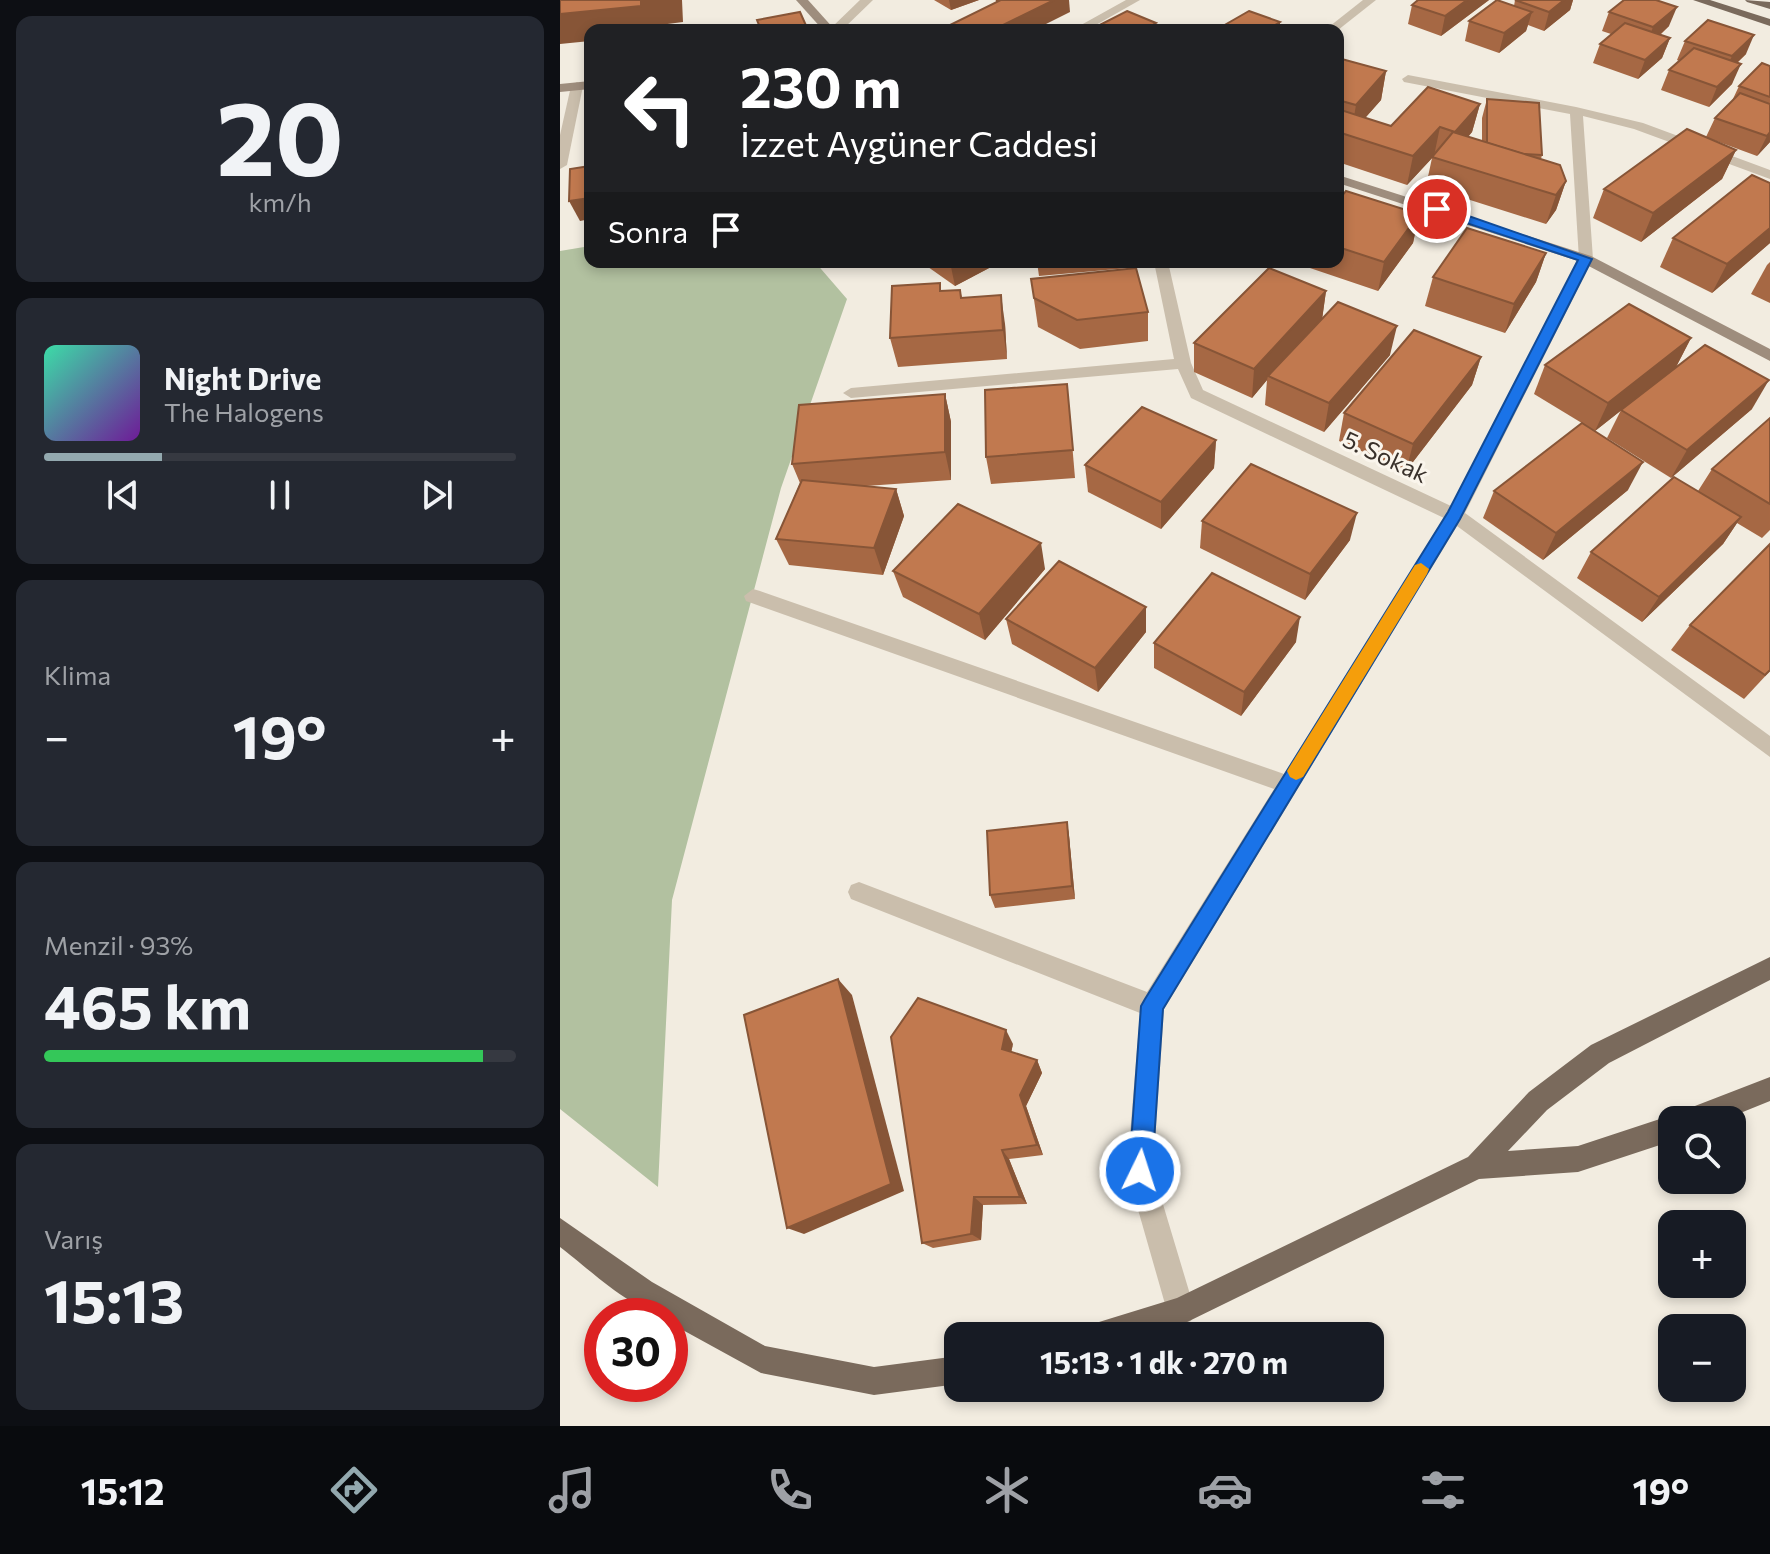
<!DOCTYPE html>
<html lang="tr">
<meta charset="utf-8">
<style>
:root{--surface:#171b24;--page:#242831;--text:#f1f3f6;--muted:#9ea1a6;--line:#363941;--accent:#93a9af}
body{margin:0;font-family:Commissioner,sans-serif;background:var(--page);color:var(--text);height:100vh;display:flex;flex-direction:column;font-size:30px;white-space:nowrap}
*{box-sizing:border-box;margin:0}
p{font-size:26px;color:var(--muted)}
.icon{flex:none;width:44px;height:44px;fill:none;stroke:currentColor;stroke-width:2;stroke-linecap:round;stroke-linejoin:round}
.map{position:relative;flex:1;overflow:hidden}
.sheet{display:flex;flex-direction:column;gap:16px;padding:16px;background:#0d0f14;width:560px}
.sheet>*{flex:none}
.top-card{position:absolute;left:24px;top:24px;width:760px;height:244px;border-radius:16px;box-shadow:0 4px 12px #0003;background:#202124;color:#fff;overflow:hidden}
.fabs{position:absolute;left:1098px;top:1106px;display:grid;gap:16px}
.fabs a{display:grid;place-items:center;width:88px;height:88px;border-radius:16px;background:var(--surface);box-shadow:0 4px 12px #0003;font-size:40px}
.speed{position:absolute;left:24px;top:1298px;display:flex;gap:16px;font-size:40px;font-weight:700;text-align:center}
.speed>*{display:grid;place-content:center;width:104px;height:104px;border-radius:50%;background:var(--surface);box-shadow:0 4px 12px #0003;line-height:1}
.speed .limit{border:12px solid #d22;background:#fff;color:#111}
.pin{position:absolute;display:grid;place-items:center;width:68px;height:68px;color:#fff;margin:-34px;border:4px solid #fff;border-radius:50%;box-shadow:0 2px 8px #0007}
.me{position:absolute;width:88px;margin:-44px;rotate:4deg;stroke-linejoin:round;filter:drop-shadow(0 0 6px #0008)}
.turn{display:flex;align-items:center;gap:28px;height:168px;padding:0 24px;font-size:36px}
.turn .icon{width:104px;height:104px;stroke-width:2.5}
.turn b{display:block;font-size:56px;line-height:68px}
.then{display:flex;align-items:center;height:76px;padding:0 24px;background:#0003;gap:16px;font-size:30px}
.big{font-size:60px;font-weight:700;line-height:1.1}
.sheet .widget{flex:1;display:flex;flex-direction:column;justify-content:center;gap:12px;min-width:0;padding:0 28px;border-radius:16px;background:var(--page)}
.sheet .dial{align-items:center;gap:0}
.dial b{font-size:104px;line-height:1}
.song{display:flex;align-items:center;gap:24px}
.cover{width:96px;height:96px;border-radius:12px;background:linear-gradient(135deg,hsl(160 70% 55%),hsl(280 70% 35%))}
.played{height:8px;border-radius:4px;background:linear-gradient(90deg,var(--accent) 25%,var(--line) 25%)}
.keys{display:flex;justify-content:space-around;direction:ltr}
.heat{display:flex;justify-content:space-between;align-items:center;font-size:44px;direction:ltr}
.charge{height:12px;border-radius:6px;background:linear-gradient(90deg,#34c759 93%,var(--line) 0)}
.trip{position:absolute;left:384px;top:1322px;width:440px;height:80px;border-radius:16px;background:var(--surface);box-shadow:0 4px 12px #0003;font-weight:700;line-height:80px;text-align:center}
.tabs{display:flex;height:128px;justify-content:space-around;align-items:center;background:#090b0e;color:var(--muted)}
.tabs .icon{width:56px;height:56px}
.tabs .on{color:var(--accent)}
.tabs b{font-size:36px;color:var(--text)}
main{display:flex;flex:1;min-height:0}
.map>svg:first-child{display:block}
</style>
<main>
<section class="sheet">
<div class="widget dial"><b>20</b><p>km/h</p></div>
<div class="widget">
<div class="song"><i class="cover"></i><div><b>Night Drive</b><p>The Halogens</p></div></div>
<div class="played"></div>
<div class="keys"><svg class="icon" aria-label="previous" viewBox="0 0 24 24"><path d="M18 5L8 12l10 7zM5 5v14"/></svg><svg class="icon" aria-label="pause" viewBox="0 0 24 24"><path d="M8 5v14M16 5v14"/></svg><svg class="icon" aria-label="next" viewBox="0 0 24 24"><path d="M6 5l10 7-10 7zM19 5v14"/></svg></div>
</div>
<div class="widget"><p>Klima</p>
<div class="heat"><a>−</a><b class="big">19°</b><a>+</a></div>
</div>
<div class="widget"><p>Menzil · 93%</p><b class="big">465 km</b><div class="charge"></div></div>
<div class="widget"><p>Varış</p><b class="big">15:13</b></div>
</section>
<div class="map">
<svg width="1210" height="1426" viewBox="0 0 1210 1426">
<rect width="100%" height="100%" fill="#f2ece0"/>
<polygon fill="#b2c1a0" points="30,246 30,262 255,262 287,299 221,488 112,900 98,1187 0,1109 0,251"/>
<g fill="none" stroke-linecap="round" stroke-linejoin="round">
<polygon fill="#cabeac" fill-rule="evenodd" points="17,82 23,86 7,165 0,169 0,135 11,86"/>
<g fill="#cabeac" fill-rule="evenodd">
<polygon points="300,0 313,0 282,30 269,30"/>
<polygon points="566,0 580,0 527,30 512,30"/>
<polygon points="803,0 816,0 778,30 765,30"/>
<polygon points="848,75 1016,107 1083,123 1210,170 1210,179 1074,129 1023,116 1033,259 905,513 1210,736 1210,757 897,526 604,1009 593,1171 635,1311 631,1321 621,1325 611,1321 607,1311 567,1171 580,1013 291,899 288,892 291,885 299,882 587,992 714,789 186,601 184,596 193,589 200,591 724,774 884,518 631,398 618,369 291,398 283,393 291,388 614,359 594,262 608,262 631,363 643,390 891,506 1019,259 1010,114 844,82 842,79"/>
</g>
<g fill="#9e8d7d" fill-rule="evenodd">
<polygon points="236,0 248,0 275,30 263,30"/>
<polygon points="30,81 30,89 0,92 0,84"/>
<polygon points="778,175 1031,256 1210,349 1210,361 1021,262 778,183"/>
</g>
<g fill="#7a6a5c" fill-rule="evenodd">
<polygon points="1133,0 1150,0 1210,19 1210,26"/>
<polygon points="1185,0 1210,2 1210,9 1187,2"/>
<polygon points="1210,957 1210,980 1049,1063 987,1110 948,1151 1018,1146 1112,1115 1119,1118 1122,1111 1210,1077 1210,1101 1163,1120 1112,1120 1112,1141 1018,1172 919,1179 621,1325 583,1336 522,1336 526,1326 617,1298 908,1157 969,1092 1031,1045"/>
<path d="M0,1218L92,1282L205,1346L314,1367L398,1356V1384L314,1395L201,1373L110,1323V1316C77,1316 27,1267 0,1247Z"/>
</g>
</g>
<g fill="#a66844">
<polygon points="374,0 419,0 391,10"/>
<polygon points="929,0 881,36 848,24 852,5"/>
<polygon points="955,0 1013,0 1010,10 984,31 968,25 966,31 939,53 905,41 909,21 954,6"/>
<polygon points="1049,12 1109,26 1100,35 1110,38 1102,58 1078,79 1033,63 1040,44 1051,34 1042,31"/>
<polygon points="1125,41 1186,54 1177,63 1172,84 1149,107 1101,90 1109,70 1119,61 1117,60"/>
<polygon points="778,58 826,71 821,100 805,118 831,126 920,104 912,132 908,137 922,141 922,118 927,99 982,155 981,159 1006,181 996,210 986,224 866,186 872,158 847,185 778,162"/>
<polygon points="1210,66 1210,142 1197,156 1148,138 1176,150 1162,179 1081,242 1033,218 1044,189 1146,137 1155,118 1172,101 1179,86"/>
<polygon points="1210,183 1210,243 1152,293 1100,267 1113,238"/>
<polygon points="778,201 859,214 853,243 818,291 744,266 745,262 778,262"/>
<polygon points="986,253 976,282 945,333 865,306 873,277"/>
<polygon points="361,262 430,262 431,267 395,286"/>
<polygon points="477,262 568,262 568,268 479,276"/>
<polygon points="1210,262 1210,303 1191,294 1207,265"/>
<polygon points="471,279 588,312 588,341 520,349 478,327"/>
<polygon points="400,290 402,298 445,324 447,359 338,367 330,338 382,291"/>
<polygon points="766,291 762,319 830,355 764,432 705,405 707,380 692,398 634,372 634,343"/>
<polygon points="1131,338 1116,367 1035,431 974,394 985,365"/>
<polygon points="921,357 912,385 846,471 779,441 784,413"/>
<polygon points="507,384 515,478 431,484 426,457"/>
<polygon points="385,394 391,422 391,480 306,486 336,489 344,516 323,575 229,565 216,539 240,483 232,464"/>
<polygon points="1192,409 1111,478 1047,438 1061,410"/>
<polygon points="1210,418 1210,530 1202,538 1177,523 1163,544 1082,622 1017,578 1031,552 1138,491 1152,469"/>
<polygon points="656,440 654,468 601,529 528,492 525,465"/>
<polygon points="1068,490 983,560 923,518 934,491"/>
<polygon points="642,521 790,540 745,600 640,548"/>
<polygon points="485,569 425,640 343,597 333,571"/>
<polygon points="446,619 586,632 538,692 452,644"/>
<polygon points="1130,625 1210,671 1184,699 1111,650"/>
<polygon points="736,642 681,716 594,668 594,643"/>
<polygon points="507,822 509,836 515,899 435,908 430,895"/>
<polygon points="453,1044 451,1052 477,1060 482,1073 466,1106 483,1155 449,1159 467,1204 423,1205 421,1240 373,1248 362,1243"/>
</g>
<g fill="#875537">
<polygon points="81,0 122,0 123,22 92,26 92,30 30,30 30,41 0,44 0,14"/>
<polygon points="389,0 419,0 391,10"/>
<polygon points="494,0 509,0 510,12 474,30 433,30"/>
<polygon points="907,0 929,0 881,36 885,16"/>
<polygon points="1004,0 1013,0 1010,10 984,31 989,12"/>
<polygon points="1117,7 1109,26 1086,47 1093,27"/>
<polygon points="972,12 966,31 939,53 944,33"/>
<polygon points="720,22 720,30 707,30"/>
<polygon points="596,23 596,30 584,30"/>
<polygon points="1194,35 1186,54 1163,76 1172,56"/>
<polygon points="1110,38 1102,58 1078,79 1085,60"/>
<polygon points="1181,64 1172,84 1149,107 1157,87"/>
<polygon points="826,71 821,100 791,134 796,105"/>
<polygon points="920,104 912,132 888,160 895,132"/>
<polygon points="880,127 874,156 847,185 853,156"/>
<polygon points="1210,132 1210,142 1197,156 1207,136"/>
<polygon points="1176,150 1162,179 1081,242 1093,213"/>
<polygon points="1006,181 996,210 986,224 996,195"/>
<polygon points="30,198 30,219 20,221 9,201"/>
<polygon points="859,214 853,243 818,291 824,262"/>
<polygon points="1210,228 1210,243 1152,293 1167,264"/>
<polygon points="986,253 976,282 945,333 954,304"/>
<polygon points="390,262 430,262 431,267 395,286"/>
<polygon points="766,291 762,320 708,376 707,380 692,398 694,369"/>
<polygon points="441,295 445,324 447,359 443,330"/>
<polygon points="837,326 830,355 764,432 769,403"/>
<polygon points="1131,338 1116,367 1035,431 1048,403"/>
<polygon points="921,357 912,385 846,471 853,444"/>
<polygon points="1209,380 1192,409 1111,478 1127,450"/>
<polygon points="385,394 391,422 391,480 385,452"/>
<polygon points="656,440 654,468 601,529 601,502"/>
<polygon points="1083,462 1068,490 983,560 996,533"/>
<polygon points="336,489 344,516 323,575 314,548"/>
<polygon points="797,513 790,540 745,600 750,574"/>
<polygon points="1181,517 1163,544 1082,622 1099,597"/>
<polygon points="481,543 485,569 425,640 419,614"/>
<polygon points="586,607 586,632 538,692 535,668"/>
<polygon points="740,617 736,642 681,716 684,692"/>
<polygon points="507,822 509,836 515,899 512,886"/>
<polygon points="278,979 292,995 344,1191 244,1234 227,1228"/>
<polygon points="446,1030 453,1044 449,1062 442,1049"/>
<polygon points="477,1060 482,1073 466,1106 483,1155 477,1145 460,1095"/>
<polygon points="442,1150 449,1159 467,1204 460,1197"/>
<polygon points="414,1197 423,1205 421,1240 411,1234"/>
</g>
<g fill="#c1794f" stroke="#875537" stroke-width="2">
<polygon points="0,0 81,0 81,6 0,14"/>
<polygon points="436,0 494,0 433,30 400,30 390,25 439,1"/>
<polygon points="858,0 907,0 885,16 852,5"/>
<polygon points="937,0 972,12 944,33 909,21"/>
<polygon points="955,0 1004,0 989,12"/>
<polygon points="1064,0 1096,0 1117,7 1093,27 1049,12"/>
<polygon points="567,11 596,23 584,30 530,30"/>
<polygon points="689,11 720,22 707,30 656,30"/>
<polygon points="240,12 248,30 201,30 197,20"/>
<polygon points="1148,20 1194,35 1172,56 1125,41"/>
<polygon points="1065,23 1110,38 1085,60 1040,44"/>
<polygon points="1134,48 1181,64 1157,87 1109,70"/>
<polygon points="778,58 826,71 796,105 778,100"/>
<polygon points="1202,63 1210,66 1210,97 1179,86"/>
<polygon points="868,87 920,104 895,132 880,127 853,156 778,132 778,109 831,126"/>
<polygon points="1180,93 1210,104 1210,132 1207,136 1155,118"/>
<polygon points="927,99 979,103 982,155 963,154 927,143"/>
<polygon points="1127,129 1176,150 1093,213 1044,189"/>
<polygon points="893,132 1000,165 1006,181 996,195 872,157"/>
<polygon points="30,166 30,198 9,201 10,169"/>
<polygon points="1192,175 1210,183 1210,228 1167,264 1113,238"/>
<polygon points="786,191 859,214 824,262 778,247 778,201"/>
<polygon points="907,228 986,253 954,304 873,277"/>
<polygon points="576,268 588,312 517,320 474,298 471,279"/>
<polygon points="709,268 766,291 694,369 634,343"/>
<polygon points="380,283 380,291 400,290 401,298 441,295 443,330 330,338 332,286"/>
<polygon points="778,302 837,326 769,403 708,376"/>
<polygon points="1069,304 1131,338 1048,403 985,365"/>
<polygon points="854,330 921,357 853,444 784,413"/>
<polygon points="1145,345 1209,380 1127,450 1061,410"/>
<polygon points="507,384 513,450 426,457 425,390"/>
<polygon points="385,394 385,452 232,464 239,405"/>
<polygon points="582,407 656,440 601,502 525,465"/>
<polygon points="1210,418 1210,504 1152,469"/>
<polygon points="1022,423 1083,462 996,533 934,491"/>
<polygon points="691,464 797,513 750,574 642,521"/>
<polygon points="1114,477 1181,517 1099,597 1031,552"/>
<polygon points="242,480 336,489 314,548 216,539"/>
<polygon points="398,504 481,543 419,614 333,571"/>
<polygon points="1210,544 1210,670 1205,675 1130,625"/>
<polygon points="499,561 586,607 535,668 446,619"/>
<polygon points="652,573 740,617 684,692 594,643"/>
<polygon points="507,822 512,886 430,895 427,831"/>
<polygon points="278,979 331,1184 227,1228 184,1015"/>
<polygon points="358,998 446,1030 442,1049 477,1060 460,1095 477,1145 442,1150 460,1197 414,1197 411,1234 362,1243 331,1037"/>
</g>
<polygon fill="#1a73e8" stroke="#114b97" stroke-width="2" points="877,205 1032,259 900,519 603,1009 592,1171 589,1179 580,1182 572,1179 569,1171 581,1006 585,999 888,512 1018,260 873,212 871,209"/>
<polygon fill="#f59e0b" points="861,563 869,569 867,574 743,777 736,780 730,777 727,771 730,766 855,565"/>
<g text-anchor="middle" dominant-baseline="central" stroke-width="6" stroke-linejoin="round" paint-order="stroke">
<g font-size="24" fill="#39312b" stroke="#faf5ec">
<text transform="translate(826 456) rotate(25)">5. Sokak</text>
</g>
</g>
</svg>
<div class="fabs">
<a><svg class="icon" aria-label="search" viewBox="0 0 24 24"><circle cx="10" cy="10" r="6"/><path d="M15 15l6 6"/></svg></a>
<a>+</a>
<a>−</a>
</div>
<div class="speed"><div class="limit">30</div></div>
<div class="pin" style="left:877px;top:209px;background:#d93025"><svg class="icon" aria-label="arrive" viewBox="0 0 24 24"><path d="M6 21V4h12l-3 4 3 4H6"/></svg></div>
<svg class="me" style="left:580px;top:1171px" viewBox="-20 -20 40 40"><circle r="17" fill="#1a73e8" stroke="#fff" stroke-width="3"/><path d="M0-11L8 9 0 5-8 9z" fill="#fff"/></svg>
<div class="trip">15:13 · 1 dk · 270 m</div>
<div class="top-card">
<div class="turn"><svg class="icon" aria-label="left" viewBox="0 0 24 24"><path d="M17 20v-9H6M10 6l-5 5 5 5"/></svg><div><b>230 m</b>İzzet Aygüner Caddesi</div></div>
<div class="then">Sonra<svg class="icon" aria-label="arrive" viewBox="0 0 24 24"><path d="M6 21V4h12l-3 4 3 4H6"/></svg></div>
</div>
</div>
</main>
<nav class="tabs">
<b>15:12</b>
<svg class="icon on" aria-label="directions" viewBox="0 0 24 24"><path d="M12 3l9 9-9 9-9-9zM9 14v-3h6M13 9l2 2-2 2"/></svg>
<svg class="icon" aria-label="music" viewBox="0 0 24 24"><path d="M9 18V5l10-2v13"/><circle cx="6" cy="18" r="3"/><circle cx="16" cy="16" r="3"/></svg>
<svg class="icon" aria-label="phone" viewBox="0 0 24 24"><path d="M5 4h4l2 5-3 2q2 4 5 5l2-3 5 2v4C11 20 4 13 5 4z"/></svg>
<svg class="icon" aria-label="climate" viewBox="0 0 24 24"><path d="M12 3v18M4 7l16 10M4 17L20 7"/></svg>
<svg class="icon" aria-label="car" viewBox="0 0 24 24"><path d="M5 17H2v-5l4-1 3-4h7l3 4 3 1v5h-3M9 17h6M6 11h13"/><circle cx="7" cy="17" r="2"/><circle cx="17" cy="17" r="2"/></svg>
<svg class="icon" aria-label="filters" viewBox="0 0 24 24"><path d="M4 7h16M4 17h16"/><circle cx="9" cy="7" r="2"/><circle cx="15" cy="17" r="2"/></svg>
<b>19°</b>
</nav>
